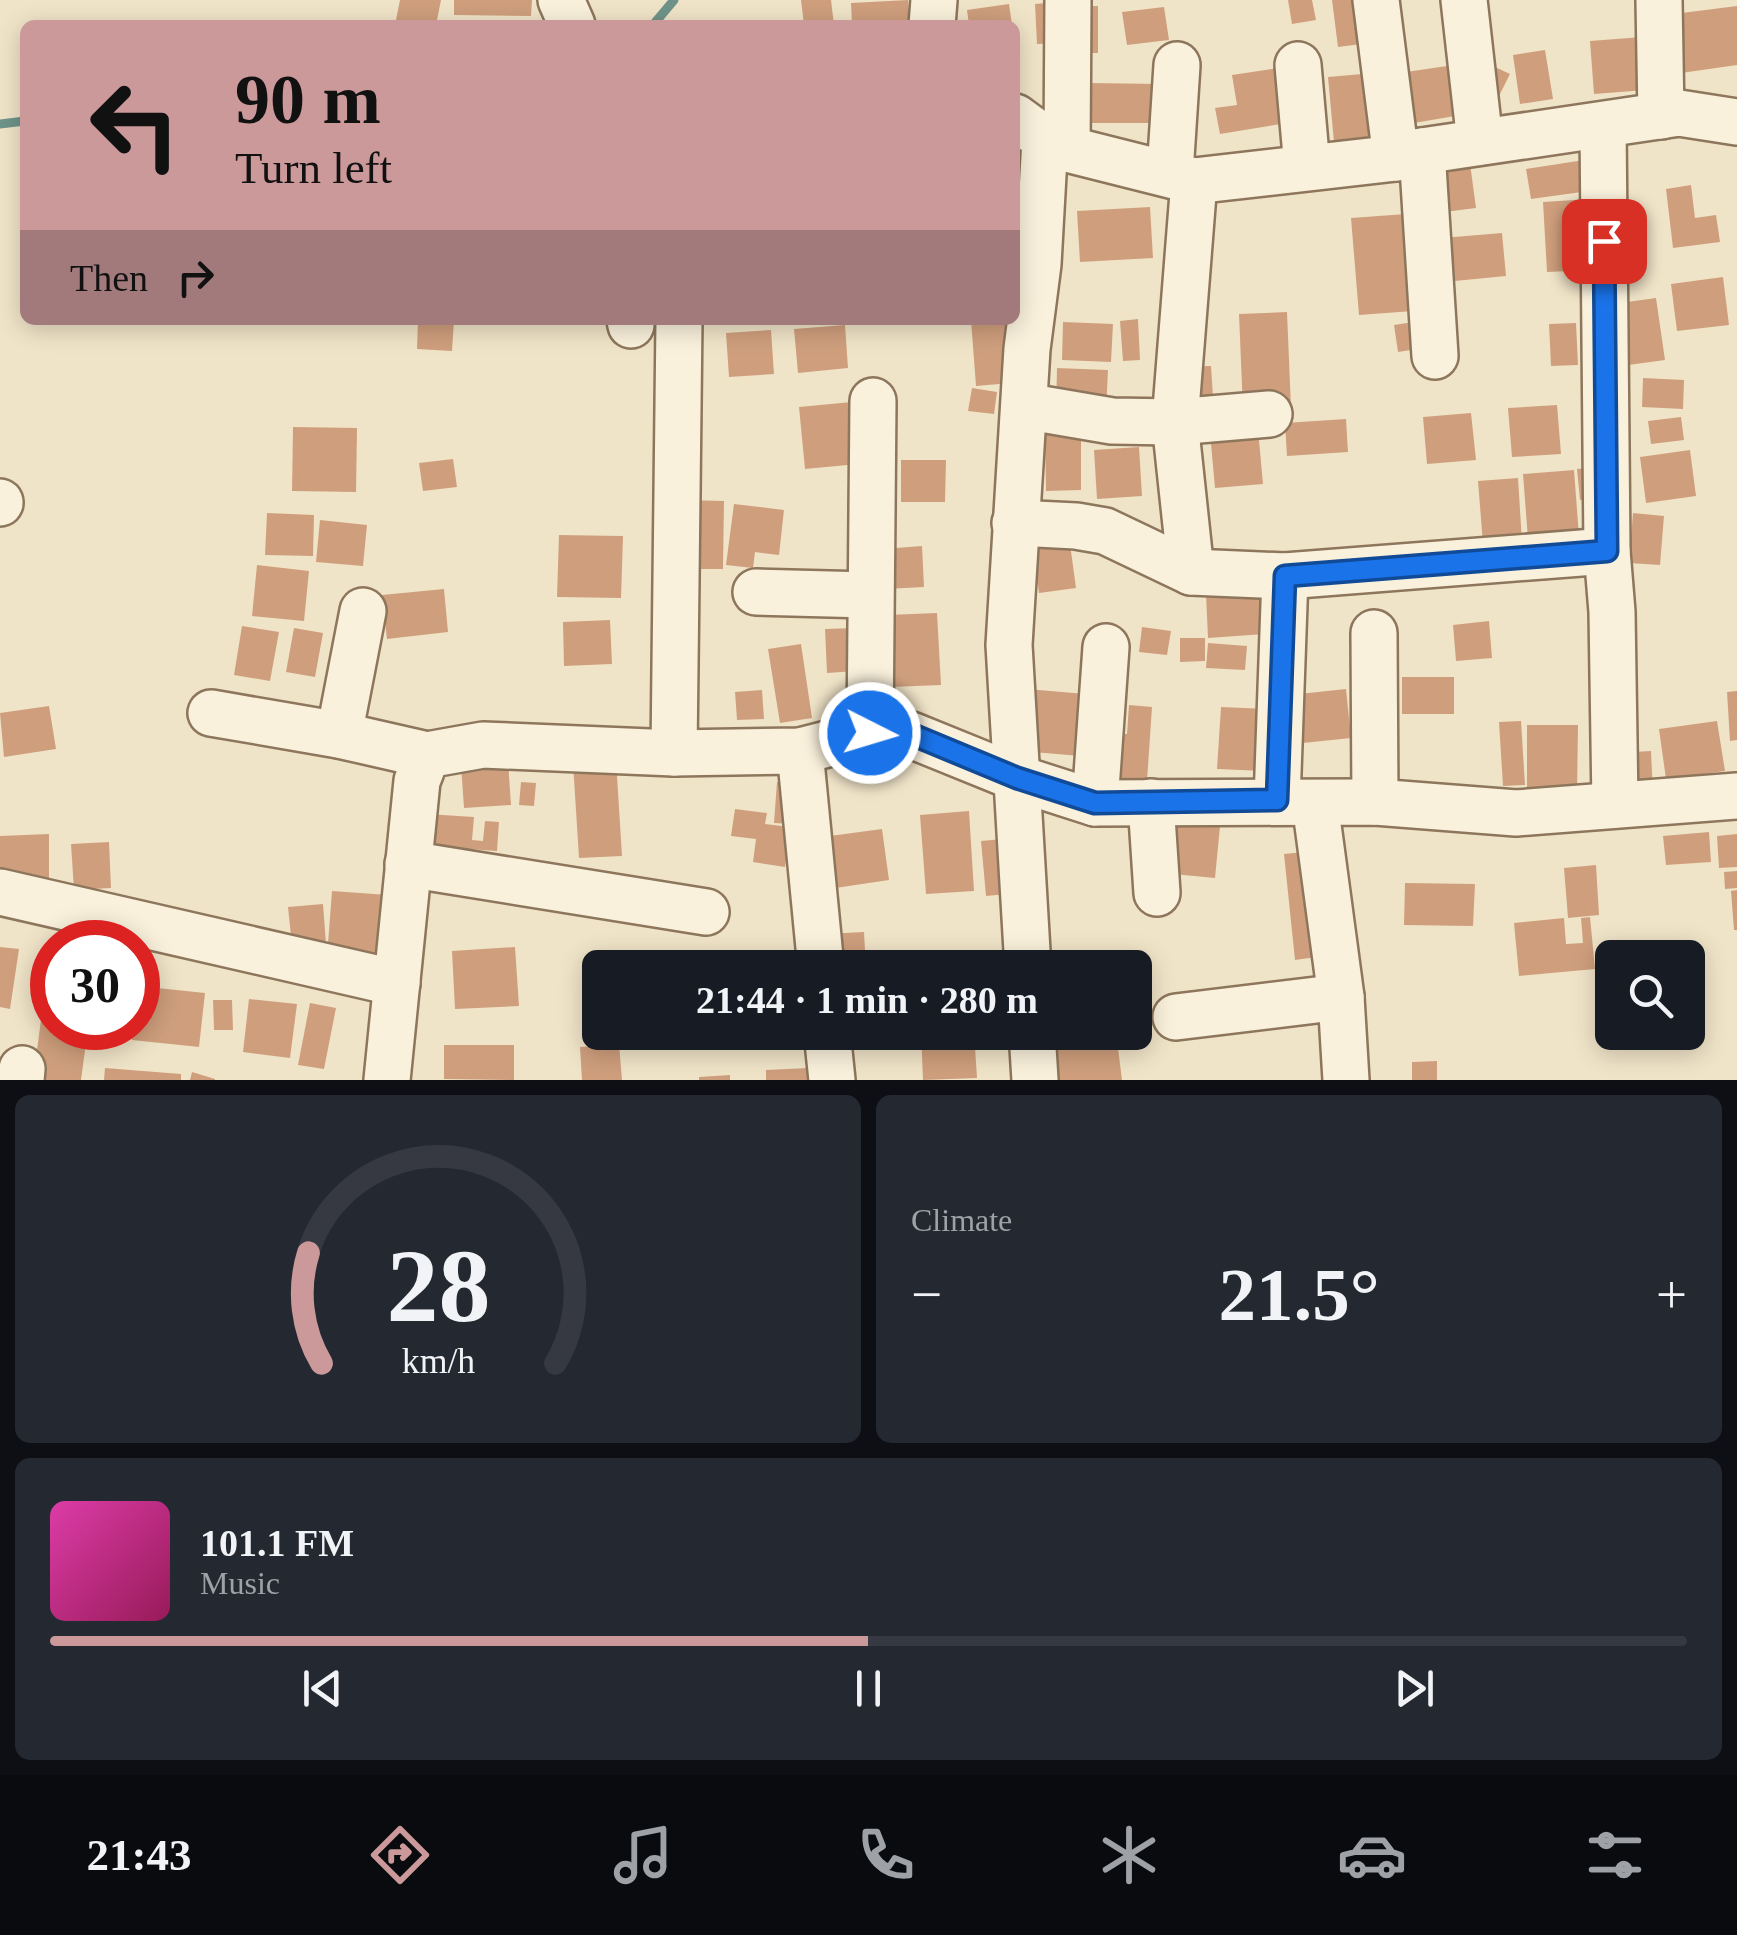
<!DOCTYPE html>
<meta charset="utf-8">
<style>
:root{--surface:#171b24;--page:#242831;--text:#f1f3f6;--muted:#9ea1a6;--line:#363941;--accent:#cc999b}
body{margin:0;font-family:"Times New Roman",serif;background:var(--page);color:var(--text);height:100vh;display:flex;flex-direction:column;font-size:38px;white-space:nowrap}
*{box-sizing:border-box;margin:0}
p{font-size:32px;color:var(--muted)}
.icon{flex:none;width:55px;height:55px;fill:none;stroke:currentColor;stroke-width:2;stroke-linecap:round;stroke-linejoin:round}
.map{position:relative;height:1080px;overflow:hidden}
.sheet{display:flex;flex-direction:column;gap:15px;padding:15px;background:#0d0f14;flex:1}
.sheet>*{flex:none}
.banner{position:absolute;left:20px;top:20px;width:1000px;height:305px;border-radius:15px;box-shadow:0 5px 25px #0003;background:#cc999b;color:#111;overflow:hidden}
.fabs{position:absolute;left:1595px;top:940px;display:grid;gap:20px}
.fabs a{display:grid;place-items:center;width:110px;height:110px;border-radius:15px;background:var(--surface);box-shadow:0 5px 25px #0003;font-size:50px}
.speed{position:absolute;left:30px;top:920px;display:flex;gap:20px;font-size:50px;font-weight:700;text-align:center}
.speed>*{display:grid;place-content:center;width:130px;height:130px;border-radius:50%;background:var(--surface);box-shadow:0 5px 25px #0003;line-height:1}
.speed .limit{border:15px solid #d22;background:#fff;color:#111}
.pin{position:absolute;display:grid;place-items:center;width:85px;height:85px;color:#fff;margin:-42px;border-radius:20px;box-shadow:0 5px 15px #0006}
.me{position:absolute;width:110px;margin:-55px;rotate:95deg;stroke-linejoin:round;filter:drop-shadow(0 0 8px #0008)}
.turn{display:flex;align-items:center;gap:35px;height:210px;padding:0 50px;font-size:45px}
.turn .icon{width:130px;height:130px;stroke-width:2.5}
.turn b{display:block;font-size:70px;line-height:85px}
.then{display:flex;align-items:center;height:95px;padding:0 50px;background:#0003;gap:20px;font-size:38px}
.big{font-size:75px;font-weight:700;line-height:1.1}
.sheet .tile{flex:1;display:flex;flex-direction:column;justify-content:center;gap:15px;min-width:0;padding:0 35px;border-radius:15px;background:var(--page)}
.sheet .dial{align-items:center;gap:0}
.dial svg{height:260px;overflow:visible;fill:none;stroke:var(--line);stroke-width:7;stroke-linecap:round;text-anchor:middle}
.dial text{fill:var(--text);stroke:none}
.song{display:flex;align-items:center;gap:30px}
.cover{width:120px;height:120px;border-radius:15px;background:linear-gradient(135deg,hsl(320 70% 55%),hsl(330 70% 35%))}
.played{height:10px;border-radius:5px;background:linear-gradient(90deg,var(--accent) 50%,var(--line) 50%)}
.keys{display:flex;justify-content:space-around;direction:ltr}
.heat{display:flex;justify-content:space-between;align-items:center;font-size:55px;direction:ltr}
.sheet .tiles{flex:1;display:grid;gap:15px;grid-template-columns:1fr 1fr}
.tile:last-child{grid-column:span 2}
.trip{position:absolute;left:582px;top:950px;width:570px;height:100px;border-radius:15px;background:var(--surface);box-shadow:0 5px 25px #0003;font-weight:700;line-height:100px;text-align:center}
.tabs{display:flex;height:160px;justify-content:space-around;align-items:center;background:#090b0e;color:var(--muted)}
.tabs .icon{width:70px;height:70px}
.tabs .on{color:var(--accent)}
.tabs b{font-size:45px;color:var(--text)}
.map>svg:first-child{display:block}
</style>
<div class="map">
<svg width="1737" height="1080" viewBox="0 0 1737 1080">
<rect width="100%" height="100%" fill="#f0e4c8"/>
<g fill="none" stroke-linecap="round" stroke-linejoin="round">
<g stroke="#6f938a" stroke-width="9">
<polyline points="653,25 674,0"/>
<polyline points="0,124 25,121"/>
</g>
</g>
<g fill="#cf9f7d">
<polygon points="400,0 441,0 436,25 395,25"/>
<polygon points="454,0 532,0 531,16 454,15"/>
<polygon points="801,0 831,0 834,25 804,25"/>
<polygon points="908,0 910,25 852,25 851,3"/>
<polygon points="1288,0 1312,0 1316,20 1292,24"/>
<polygon points="1332,0 1372,0 1377,42 1338,47"/>
<polygon points="1059,2 1061,43 1037,44 1035,4"/>
<polygon points="1009,4 1012,25 969,25 967,10"/>
<polygon points="1098,6 1098,53 1074,53 1073,7"/>
<polygon points="1737,6 1737,65 1674,74 1666,15"/>
<polygon points="1164,7 1169,40 1127,45 1122,12"/>
<rect x="459" y="20" width="70" height="5"/>
<polygon points="1642,37 1646,90 1594,94 1590,41"/>
<polygon points="1545,50 1553,99 1520,104 1513,55"/>
<polygon points="1447,66 1455,116 1414,123 1406,72"/>
<polygon points="1495,67 1510,74 1499,96 1484,88"/>
<polygon points="1278,68 1287,123 1220,134 1215,108 1237,105 1232,75"/>
<polygon points="1374,73 1382,149 1335,153 1328,77"/>
<polygon points="1088,83 1161,84 1160,123 1088,123"/>
<polygon points="1469,156 1476,208 1429,214 1422,163"/>
<polygon points="1584,160 1589,191 1531,199 1526,169"/>
<polygon points="1691,185 1695,218 1716,215 1720,242 1673,248 1666,189"/>
<polygon points="1590,199 1594,270 1547,272 1543,202"/>
<polygon points="1150,207 1153,258 1080,262 1077,211"/>
<polygon points="1406,214 1413,311 1359,315 1351,218"/>
<polygon points="1502,233 1506,276 1434,283 1430,239"/>
<polygon points="1723,277 1729,325 1677,331 1671,284"/>
<polygon points="1656,298 1665,360 1621,366 1613,304"/>
<polygon points="1287,312 1291,408 1243,410 1239,314"/>
<polygon points="1138,319 1140,360 1123,361 1120,321"/>
<polygon points="418,320 454,320 452,351 417,349"/>
<polygon points="971,320 1006,320 1011,383 976,386"/>
<polygon points="1420,321 1423,348 1398,352 1394,325"/>
<polygon points="1063,322 1113,324 1111,362 1062,360"/>
<polygon points="1576,323 1578,365 1551,366 1549,324"/>
<polygon points="845,325 848,368 798,373 794,329"/>
<polygon points="771,330 774,374 729,377 726,333"/>
<polygon points="1211,366 1213,397 1186,398 1184,367"/>
<polygon points="1057,368 1108,370 1106,412 1056,410"/>
<polygon points="1643,378 1684,380 1683,409 1642,407"/>
<polygon points="972,388 997,392 994,414 968,411"/>
<polygon points="852,402 858,464 805,469 799,407"/>
<polygon points="1557,405 1561,454 1512,457 1508,408"/>
<polygon points="1471,413 1476,460 1427,464 1423,417"/>
<polygon points="1681,417 1684,440 1651,444 1648,421"/>
<polygon points="1346,419 1348,452 1287,456 1285,423"/>
<polygon points="293,427 357,428 356,492 292,491"/>
<polygon points="1258,429 1263,484 1215,488 1210,433"/>
<polygon points="1081,433 1081,490 1046,491 1045,434"/>
<polygon points="1139,447 1142,496 1097,499 1094,450"/>
<polygon points="1690,450 1696,496 1646,503 1640,457"/>
<polygon points="453,459 457,487 423,491 419,463"/>
<polygon points="901,460 946,460 945,502 901,502"/>
<polygon points="1597,467 1600,498 1580,500 1577,469"/>
<polygon points="1574,470 1579,536 1528,539 1523,474"/>
<polygon points="1518,478 1522,542 1483,544 1478,481"/>
<polygon points="684,500 724,501 723,569 684,569"/>
<polygon points="734,504 784,510 779,555 755,552 753,568 726,565"/>
<polygon points="267,513 314,515 313,556 265,555"/>
<polygon points="1633,513 1664,516 1660,565 1629,563"/>
<polygon points="320,520 367,525 363,566 316,562"/>
<polygon points="559,535 623,536 621,598 557,597"/>
<polygon points="1070,544 1076,588 1039,593 1033,549"/>
<polygon points="922,546 924,587 886,589 883,549"/>
<polygon points="257,565 309,571 304,621 252,616"/>
<polygon points="444,589 448,632 387,639 382,595"/>
<polygon points="1263,591 1265,634 1208,638 1206,594"/>
<polygon points="937,613 941,685 891,687 887,615"/>
<polygon points="610,620 612,664 564,666 563,622"/>
<polygon points="1489,621 1492,658 1456,661 1453,625"/>
<polygon points="242,626 279,632 270,681 234,675"/>
<polygon points="1142,627 1171,631 1167,655 1139,652"/>
<polygon points="294,628 323,633 315,677 286,672"/>
<polygon points="854,628 856,671 827,673 825,629"/>
<polygon points="1180,638 1205,638 1205,661 1180,662"/>
<polygon points="1208,643 1247,646 1245,670 1206,668"/>
<polygon points="801,644 812,718 780,723 768,649"/>
<rect x="1402" y="677" width="52" height="37"/>
<polygon points="1027,689 1097,695 1092,757 1021,751"/>
<polygon points="1346,689 1351,738 1303,743 1299,694"/>
<polygon points="762,690 764,719 737,720 735,692"/>
<polygon points="1737,691 1737,740 1730,741 1727,692"/>
<polygon points="1129,705 1152,707 1147,781 1107,779 1110,733 1127,734"/>
<polygon points="49,706 56,749 4,757 0,713"/>
<polygon points="1221,707 1267,709 1264,771 1217,769"/>
<polygon points="1521,721 1525,785 1503,786 1499,722"/>
<polygon points="1717,721 1725,771 1666,779 1659,729"/>
<polygon points="1527,725 1578,725 1577,793 1527,793"/>
<polygon points="1651,751 1653,793 1617,795 1615,753"/>
<polygon points="616,760 622,856 579,858 573,763"/>
<polygon points="508,761 511,805 464,808 461,765"/>
<polygon points="521,782 536,783 534,806 519,805"/>
<polygon points="777,782 793,783 790,824 774,823"/>
<polygon points="735,809 767,813 765,824 790,827 785,867 753,862 756,839 731,836"/>
<polygon points="969,811 974,891 926,894 920,815"/>
<polygon points="1179,812 1221,816 1215,878 1173,874"/>
<polygon points="427,814 474,817 472,840 483,841 485,821 499,822 497,851 425,846"/>
<polygon points="882,829 889,880 822,890 815,838"/>
<polygon points="1709,832 1711,862 1666,865 1663,836"/>
<polygon points="49,834 49,878 0,879 0,836"/>
<polygon points="1737,834 1737,867 1719,868 1717,836"/>
<polygon points="1014,838 1018,893 986,896 981,841"/>
<polygon points="109,842 111,888 74,890 71,844"/>
<polygon points="1304,852 1317,957 1295,960 1284,854"/>
<polygon points="1596,865 1599,915 1568,918 1564,868"/>
<polygon points="1737,871 1737,888 1725,889 1724,872"/>
<polygon points="1405,883 1475,884 1473,926 1404,925"/>
<polygon points="1737,890 1737,930 1734,930 1731,891"/>
<polygon points="332,891 388,895 383,961 327,957"/>
<polygon points="323,904 326,944 292,946 288,907"/>
<polygon points="1590,917 1595,969 1519,976 1514,923 1564,918 1566,944 1583,943 1581,918"/>
<polygon points="864,932 866,968 826,968 825,934"/>
<polygon points="0,947 19,949 10,1009 0,1007"/>
<polygon points="515,947 519,1006 455,1009 452,951"/>
<polygon points="947,956 948,968 898,968 897,961"/>
<polygon points="49,960 52,961 52,1028 88,1028 81,1080 33,1080"/>
<polygon points="138,986 205,993 199,1047 132,1040 133,1028 138,1028"/>
<polygon points="249,999 297,1004 290,1058 243,1052"/>
<polygon points="213,1000 232,1000 233,1030 214,1030"/>
<polygon points="310,1003 336,1008 324,1069 298,1065"/>
<polygon points="652,1032 701,1032 701,1035 653,1039"/>
<polygon points="921,1032 974,1032 977,1078 923,1080"/>
<polygon points="1049,1032 1116,1032 1122,1080 1041,1080"/>
<polygon points="619,1044 622,1080 582,1080 580,1047"/>
<polygon points="444,1045 514,1045 514,1080 444,1079"/>
<polygon points="1437,1061 1437,1080 1412,1080 1412,1062"/>
<polygon points="105,1068 181,1074 181,1080 104,1080"/>
<polygon points="808,1068 809,1080 766,1080 766,1070"/>
<polygon points="192,1072 215,1079 215,1080 190,1080"/>
<polygon points="730,1075 730,1080 699,1080 699,1077"/>
</g>
<g fill="none" stroke-linecap="round" stroke-linejoin="round">
<defs>
<g id="minor">
<polyline points="561,0 572,25"/>
<polyline points="1376,0 1396,158"/>
<polyline points="1464,0 1480,142"/>
<polyline points="1659,0 1661,116"/>
<polyline points="932,25 934,0"/>
<polyline points="1298,65 1307,167"/>
<polyline points="1015,117 1045,139 1067,149 1194,181 1396,158 1422,151 1679,113 1737,122"/>
<polyline points="1603,125 1607,551 1612,612 1615,805"/>
<polyline points="1067,149 1068,0"/>
<polyline points="1422,151 1435,356"/>
<polyline points="1170,173 1177,65"/>
<polyline points="630,320 631,325"/>
<polyline points="1024,406 1112,421 1175,422 1269,414"/>
<polyline points="0,502 0,503"/>
<polyline points="1015,523 1076,526 1105,531 1191,572 1214,573 1285,576 1607,551"/>
<polyline points="1191,572 1175,422 1194,181"/>
<polyline points="756,592 869,595"/>
<polyline points="1374,633 1375,802"/>
<polyline points="211,713 339,735 427,755"/>
<polyline points="870,733 873,401"/>
<polyline points="339,735 363,611"/>
<polyline points="800,751 821,968"/>
<polyline points="674,753 679,320"/>
<polyline points="1277,801 1285,576"/>
<polyline points="1151,802 1157,893"/>
<polyline points="1095,803 1106,647"/>
<polyline points="1315,803 1341,997 1346,1080"/>
<polyline points="408,864 706,912"/>
<polyline points="0,892 397,983"/>
<polyline points="1028,968 1009,645 1027,349 1038,264 1045,139"/>
<polyline points="1176,1017 1341,997"/>
<polyline points="827,1032 832,1080"/>
<polyline points="1032,1032 1035,1080"/>
<polyline points="21,1080 22,1069"/>
<polyline points="387,1080 417,781 427,755 483,745 674,753 800,751 870,733 911,735 1017,778 1095,803 1375,802 1516,813 1737,796"/>
</g>
</defs>
<use href="#minor" stroke="#8d765c" stroke-width="50"/>
<use href="#minor" stroke="#faf1dc" stroke-width="45"/>
</g>
<g fill="none" stroke-linecap="round" stroke-linejoin="round">
<defs>
<polyline id="route" points="870,733 911,734 1017,778 1095,803 1277,800 1285,576 1607,551 1604,241"/>
</defs>
<use href="#route" stroke="#114b97" stroke-width="25"/>
<use href="#route" stroke="#1a73e8" stroke-width="18"/>
</g>
</svg>
<div class="fabs">
<a><svg class="icon" aria-label="search" viewBox="0 0 24 24"><circle cx="10" cy="10" r="6"/><path d="M15 15l6 6"/></svg></a>
</div>
<div class="speed"><div class="limit">30</div></div>
<div class="pin" style="left:1604px;top:241px;background:#d93025"><svg class="icon" aria-label="arrive" viewBox="0 0 24 24"><path d="M6 21V4h12l-3 4 3 4H6"/></svg></div>
<svg class="me" style="left:870px;top:733px" viewBox="-20 -20 40 40"><circle r="17" fill="#1a73e8" stroke="#fff" stroke-width="3"/><path d="M0-11L8 9 0 5-8 9z" fill="#fff"/></svg>
<div class="trip">21:44 · 1 min · 280 m</div>
<div class="banner">
<div class="turn"><svg class="icon" aria-label="left" viewBox="0 0 24 24"><path d="M17 20v-9H6M10 6l-5 5 5 5"/></svg><div><b>90 m</b>Turn left</div></div>
<div class="then">Then<svg class="icon" aria-label="right" viewBox="0 0 24 24"><path d="M7 20v-9h11M14 6l5 5-5 5"/></svg></div>
</div>
</div>
<section class="sheet">
<div class="tiles">
<div class="tile dial"><svg viewBox="0 0 100 80">
<path d="M14 69A42 42 0 1 1 86 69"/>
<path d="M14 69A42 42 0 0 1 10 35" stroke="#cc999b"/>
<text x="50" y="56" font-size="32" font-weight="700">28</text>
<text x="50" y="72" font-size="11">km/h</text>
</svg></div>
<div class="tile"><p>Climate</p>
<div class="heat"><a>−</a><b class="big">21.5°</b><a>+</a></div>
</div>
<div class="tile">
<div class="song"><i class="cover"></i><div><b>101.1 FM</b><p>Music</p></div></div>
<div class="played"></div>
<div class="keys"><svg class="icon" aria-label="previous" viewBox="0 0 24 24"><path d="M18 5L8 12l10 7zM5 5v14"/></svg><svg class="icon" aria-label="pause" viewBox="0 0 24 24"><path d="M8 5v14M16 5v14"/></svg><svg class="icon" aria-label="next" viewBox="0 0 24 24"><path d="M6 5l10 7-10 7zM19 5v14"/></svg></div>
</div>
</div>
</section>
<nav class="tabs">
<b>21:43</b>
<svg class="icon on" aria-label="directions" viewBox="0 0 24 24"><path d="M12 3l9 9-9 9-9-9zM9 14v-3h6M13 9l2 2-2 2"/></svg>
<svg class="icon" aria-label="music" viewBox="0 0 24 24"><path d="M9 18V5l10-2v13"/><circle cx="6" cy="18" r="3"/><circle cx="16" cy="16" r="3"/></svg>
<svg class="icon" aria-label="phone" viewBox="0 0 24 24"><path d="M5 4h4l2 5-3 2q2 4 5 5l2-3 5 2v4C11 20 4 13 5 4z"/></svg>
<svg class="icon" aria-label="climate" viewBox="0 0 24 24"><path d="M12 3v18M4 7l16 10M4 17L20 7"/></svg>
<svg class="icon" aria-label="car" viewBox="0 0 24 24"><path d="M5 17H2v-5l4-1 3-4h7l3 4 3 1v5h-3M9 17h6M6 11h13"/><circle cx="7" cy="17" r="2"/><circle cx="17" cy="17" r="2"/></svg>
<svg class="icon" aria-label="filters" viewBox="0 0 24 24"><path d="M4 7h16M4 17h16"/><circle cx="9" cy="7" r="2"/><circle cx="15" cy="17" r="2"/></svg>
</nav>
